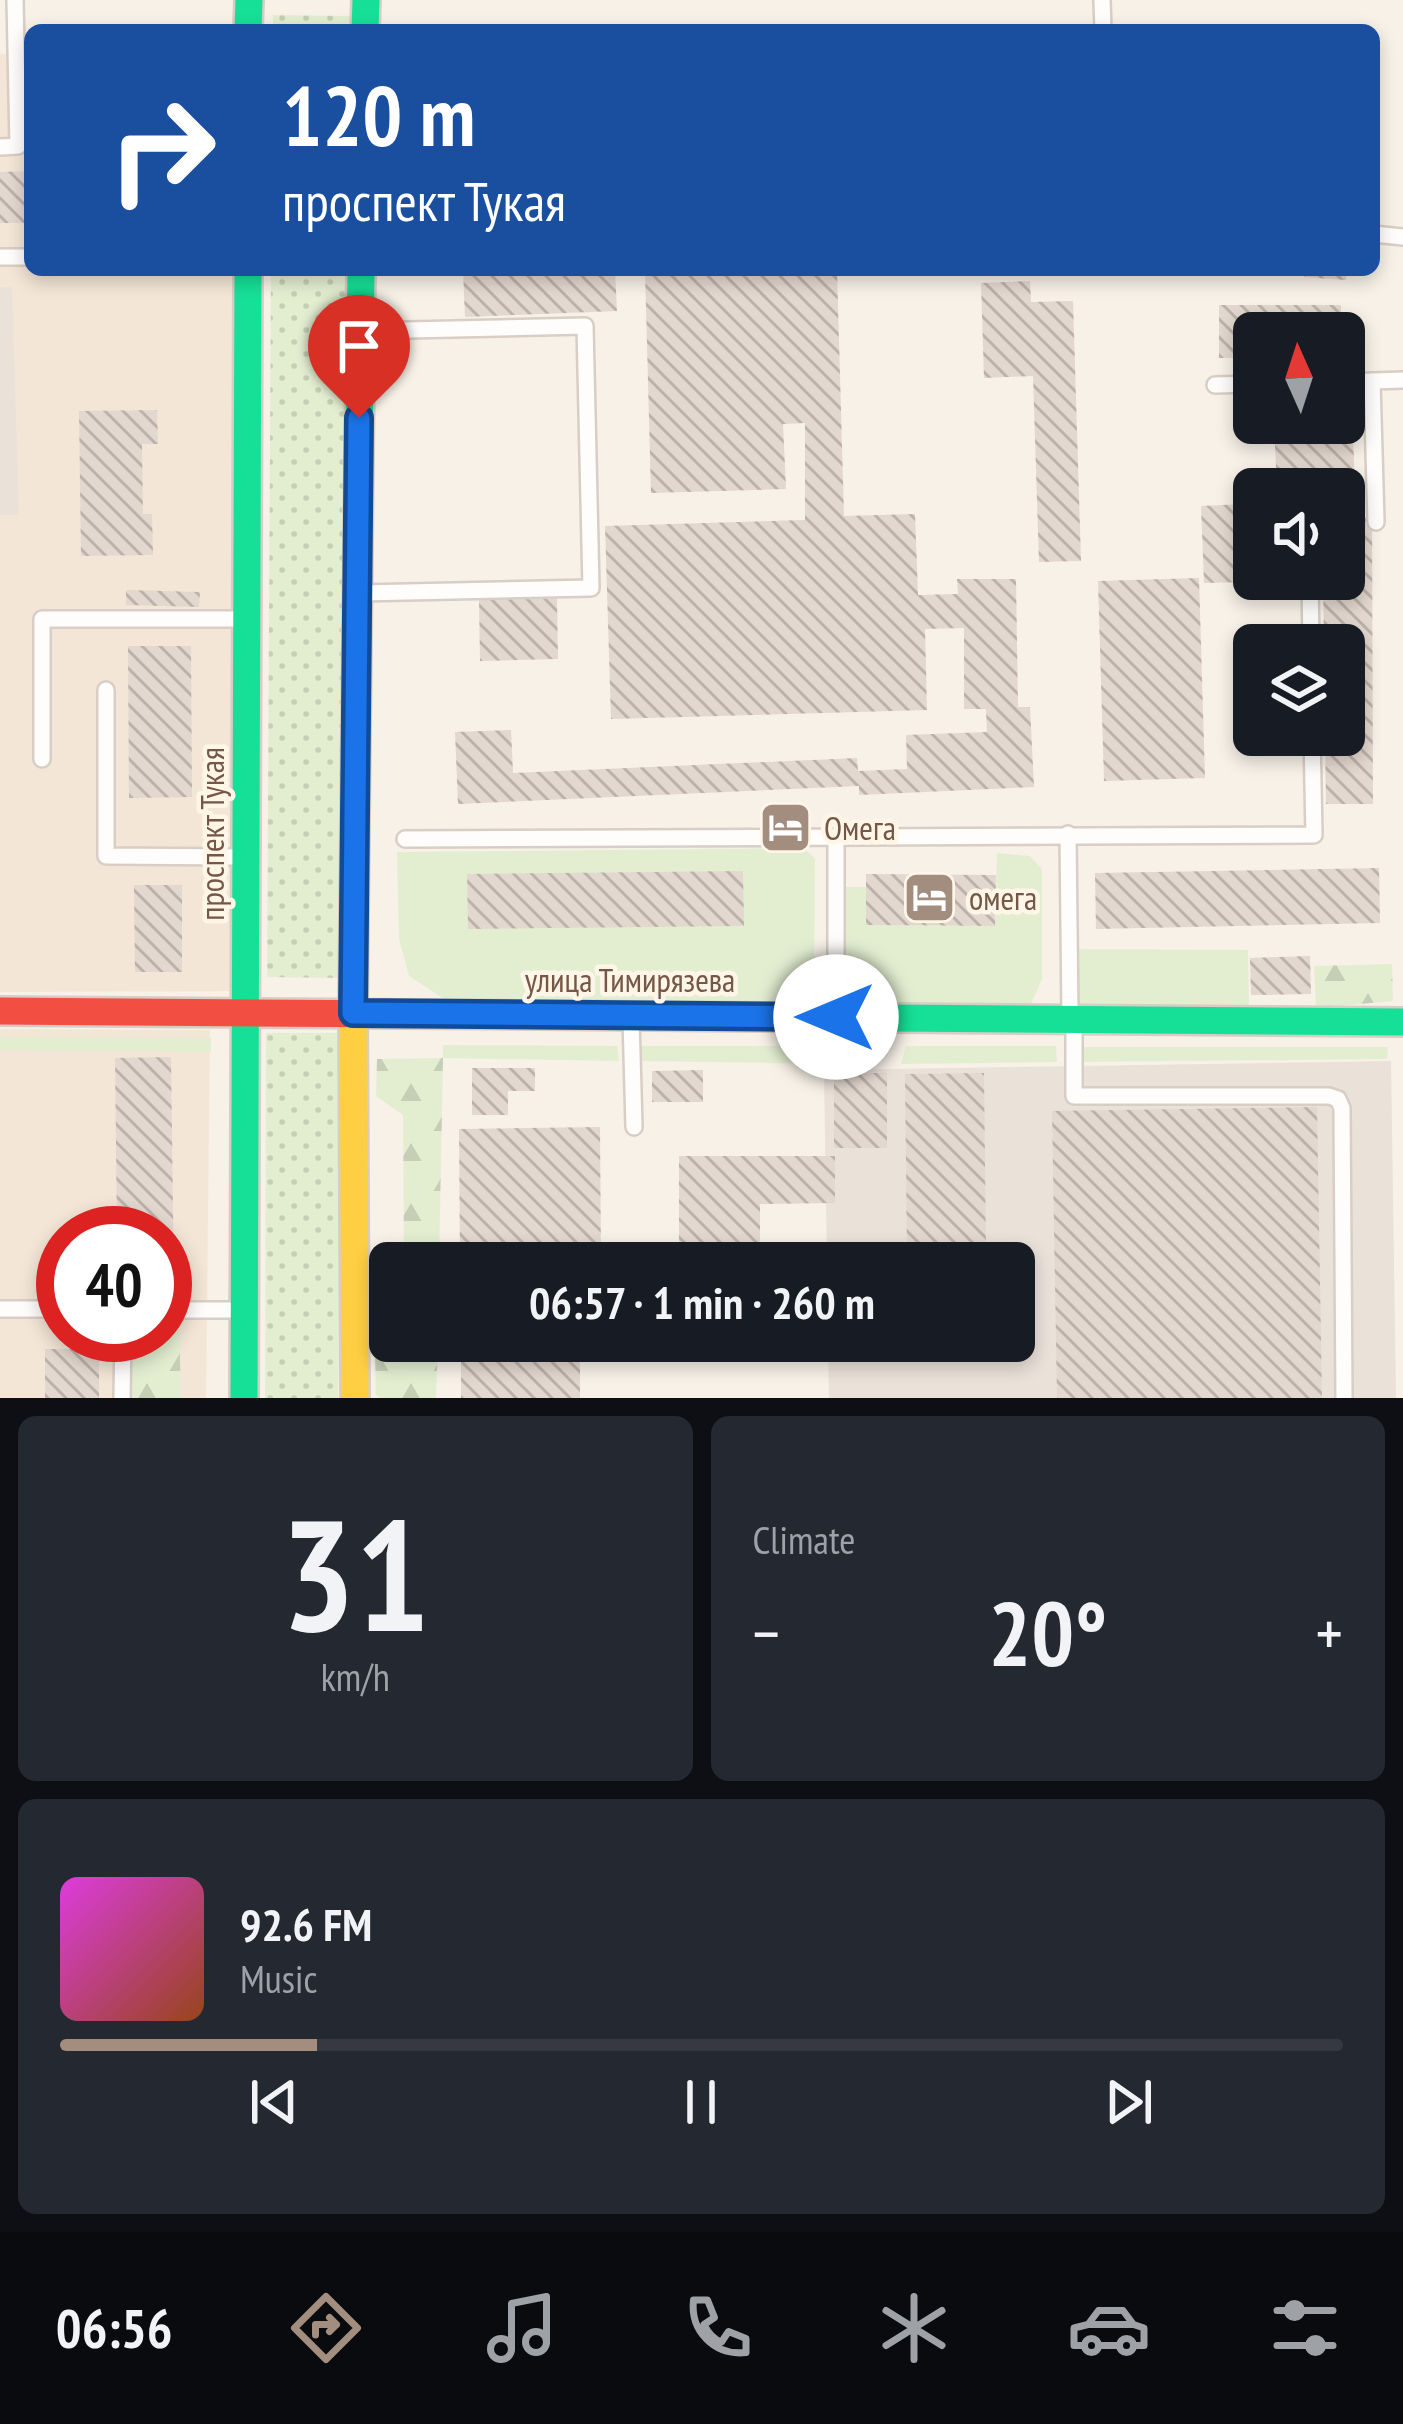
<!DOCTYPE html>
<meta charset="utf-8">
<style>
:root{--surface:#171b24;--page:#242831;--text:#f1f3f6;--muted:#9ea1a6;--line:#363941;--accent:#a28d7f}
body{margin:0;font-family:"PT Sans Narrow",sans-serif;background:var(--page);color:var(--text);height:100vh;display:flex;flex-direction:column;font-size:45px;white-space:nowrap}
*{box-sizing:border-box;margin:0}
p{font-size:39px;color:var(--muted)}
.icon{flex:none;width:66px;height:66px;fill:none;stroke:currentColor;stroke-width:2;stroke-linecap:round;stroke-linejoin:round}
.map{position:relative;height:1398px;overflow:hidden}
.sheet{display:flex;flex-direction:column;gap:18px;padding:18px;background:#0d0f14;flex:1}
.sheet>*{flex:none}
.banner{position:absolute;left:24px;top:24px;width:1356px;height:252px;border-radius:18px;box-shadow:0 6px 18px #0003;background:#1a4fa0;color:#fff;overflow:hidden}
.needle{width:78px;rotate:357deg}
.tools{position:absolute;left:1233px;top:312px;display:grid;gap:24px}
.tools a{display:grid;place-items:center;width:132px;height:132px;border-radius:18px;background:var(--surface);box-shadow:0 6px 18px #0003;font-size:60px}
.speed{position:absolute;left:36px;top:1206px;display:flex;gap:24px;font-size:60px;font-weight:700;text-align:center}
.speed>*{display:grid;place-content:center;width:156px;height:156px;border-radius:50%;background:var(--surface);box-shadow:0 6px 18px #0003;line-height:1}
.speed .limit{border:18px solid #d22;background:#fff;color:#111}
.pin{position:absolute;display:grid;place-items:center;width:102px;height:102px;color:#fff;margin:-123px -51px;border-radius:50% 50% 50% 0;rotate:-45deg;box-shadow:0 0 12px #0007}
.pin .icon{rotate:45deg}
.me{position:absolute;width:132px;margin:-66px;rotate:270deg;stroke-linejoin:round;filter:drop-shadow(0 0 9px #0008)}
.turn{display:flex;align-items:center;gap:42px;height:252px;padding:0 60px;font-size:54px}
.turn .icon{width:156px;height:156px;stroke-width:2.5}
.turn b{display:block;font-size:84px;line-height:102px}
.big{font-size:90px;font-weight:800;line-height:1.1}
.sheet .card{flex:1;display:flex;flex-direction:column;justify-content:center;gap:18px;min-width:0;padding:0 42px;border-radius:18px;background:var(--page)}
.sheet .dial{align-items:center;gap:0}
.dial b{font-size:156px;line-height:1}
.song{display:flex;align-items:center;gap:36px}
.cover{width:144px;height:144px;border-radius:18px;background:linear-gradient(135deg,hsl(300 70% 55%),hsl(20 70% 35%))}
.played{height:12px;border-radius:6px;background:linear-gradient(90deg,var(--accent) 20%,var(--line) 20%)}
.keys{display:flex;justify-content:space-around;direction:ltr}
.heat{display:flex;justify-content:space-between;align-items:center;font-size:66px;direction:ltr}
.sheet .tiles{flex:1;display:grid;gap:18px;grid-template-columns:1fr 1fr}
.card:last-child{grid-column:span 2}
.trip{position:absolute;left:369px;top:1242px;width:666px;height:120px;border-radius:18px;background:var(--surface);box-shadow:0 6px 18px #0003;font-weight:800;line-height:120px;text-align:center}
.tab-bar{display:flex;height:192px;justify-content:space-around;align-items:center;background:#090b0e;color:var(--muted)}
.tab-bar .icon{width:84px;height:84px}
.tab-bar .active{color:var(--accent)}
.tab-bar b{font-size:54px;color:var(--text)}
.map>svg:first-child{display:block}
</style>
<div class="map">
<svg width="1403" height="1398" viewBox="0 0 1403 1398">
<defs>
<pattern id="forest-firs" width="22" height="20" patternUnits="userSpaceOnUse" patternTransform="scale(3)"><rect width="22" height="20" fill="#e3eed1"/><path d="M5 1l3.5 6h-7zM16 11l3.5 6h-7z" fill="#c6ceb5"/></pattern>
<pattern id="park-dots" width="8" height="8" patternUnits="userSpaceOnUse" patternTransform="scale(3)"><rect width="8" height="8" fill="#e3eed1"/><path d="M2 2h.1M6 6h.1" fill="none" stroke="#c6ceb5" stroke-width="1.8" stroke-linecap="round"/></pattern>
<pattern id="building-back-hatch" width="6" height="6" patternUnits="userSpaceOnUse" patternTransform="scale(3)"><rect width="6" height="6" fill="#e3d8cf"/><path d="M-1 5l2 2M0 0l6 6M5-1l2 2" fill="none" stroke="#bdb2aa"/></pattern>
</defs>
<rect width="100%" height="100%" fill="#f7f1e7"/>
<g fill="#f3e6d7" fill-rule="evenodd">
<polygon points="30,53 30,270 238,270 239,991 0,992 0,54"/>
<path d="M0,1029L210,1030L206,1398H0ZM63,1233H165V1335H63Z"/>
</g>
<g fill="#eae1d9">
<polygon points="0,287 12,287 19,515 0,515"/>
<polygon points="1391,1061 1396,1398 829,1398 828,1341 1014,1341 1014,1263 827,1263 824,1070"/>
</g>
<g fill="#e3eed1">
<polygon points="804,848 815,859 814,979 800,1006 455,1006 409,976 399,939 397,852"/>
<polygon points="997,853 1030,856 1042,869 1042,979 1030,1006 848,1006 842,996 842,887 866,887 867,925 995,926"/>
<polygon points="1069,949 1248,950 1249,1008 1069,1006"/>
<polygon points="0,1037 211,1038 211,1052 0,1050"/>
<polygon points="443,1045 617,1046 619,1061 443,1058"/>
<polygon points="641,1046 845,1046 846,1064 641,1061"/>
<polygon points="906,1046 1056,1046 1057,1062 901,1064"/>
<polygon points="1080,1047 1388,1047 1387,1059 1078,1062"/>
</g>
<g fill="url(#forest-firs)">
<polygon points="1392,964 1393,1001 1316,1008 1314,966"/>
<polygon points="443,1058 439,1263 404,1263 403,1115 376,1096 377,1059"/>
<polygon points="179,1325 181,1398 127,1398 128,1350 135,1335 165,1335 165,1328"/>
<polygon points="404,1341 438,1341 436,1398 380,1398 376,1395 375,1356"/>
</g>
<g fill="url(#park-dots)">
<polygon points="273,15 351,16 351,30 273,30"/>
<polygon points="271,270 350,270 345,978 267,977"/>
<polygon points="266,1033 340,1033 338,1398 265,1398"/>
</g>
<g fill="url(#building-back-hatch)">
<polygon points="30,171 30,223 0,223 0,172"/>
<polygon points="463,270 615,270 617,311 465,317"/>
<polygon points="645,270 837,270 844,516 915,514 918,595 958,594 957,579 1016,579 1018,707 1030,707 1034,787 859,795 859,786 458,804 455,732 511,730 513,773 857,758 858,771 907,769 906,735 987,732 986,709 964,709 964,628 925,629 927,710 611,719 605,526 805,520 805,423 783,424 786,489 651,493"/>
<polygon points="1305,270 1347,270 1346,280 1304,277"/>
<polygon points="1030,281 1031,302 1073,301 1081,561 1039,562 1033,376 984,378 981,283"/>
<polygon points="1219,305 1341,305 1341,333 1254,333 1254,358 1219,358"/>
<polygon points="1344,408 1352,408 1355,490 1277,489 1274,423 1344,423"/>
<polygon points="157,410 158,444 142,444 143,514 152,514 153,555 81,556 79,411"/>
<polygon points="1244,504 1246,582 1204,583 1201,506"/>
<polygon points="1344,517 1372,518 1373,804 1326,804 1325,735 1344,735 1344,645 1324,645 1323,579 1344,579"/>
<polygon points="1199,578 1205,778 1104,781 1098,581"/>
<polygon points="126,590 200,592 199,607 126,605"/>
<polygon points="557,598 558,659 480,661 479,599"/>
<polygon points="128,646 191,646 192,797 129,798"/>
<polygon points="1379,868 1380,923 1096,929 1095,873"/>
<polygon points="743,871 744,926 468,929 467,874"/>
<polygon points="866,874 996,875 995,926 866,925"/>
<polygon points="134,885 182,885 182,972 135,972"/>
<polygon points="1310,956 1311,994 1251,995 1250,958"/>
<polygon points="171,1057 174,1283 165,1283 165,1233 117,1233 115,1058"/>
<polygon points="472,1068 535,1068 535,1091 508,1091 508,1115 472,1115"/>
<polygon points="703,1070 703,1102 652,1102 652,1071"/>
<rect x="834" y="1073" width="53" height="75"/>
<polygon points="984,1073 986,1257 907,1258 905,1074"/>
<polygon points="1317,1107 1322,1398 1057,1398 1052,1111"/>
<polygon points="600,1127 601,1263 460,1263 459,1129"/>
<polygon points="679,1156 835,1156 835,1203 760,1204 760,1262 679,1263"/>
<rect x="461" y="1341" width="119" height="57"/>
<rect x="45" y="1349" width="54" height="49"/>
</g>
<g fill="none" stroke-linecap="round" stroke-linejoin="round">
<defs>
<g id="lane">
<polyline points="1102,0 1103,30"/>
<polyline points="0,147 18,146 15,0"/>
<polyline points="1374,234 1403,237"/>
<polyline points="0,257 30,257"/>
<polyline points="1372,381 1376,522"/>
<polyline points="1344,382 1403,380"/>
<polyline points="1215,385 1254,384"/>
<polyline points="1310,579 1311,645"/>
<polyline points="361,593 591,588 585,326 363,331"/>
<polyline points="106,690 106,856 244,857"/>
<polyline points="42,759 42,619 247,619"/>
<polyline points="1068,834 1070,1017"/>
<polyline points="836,837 836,1014"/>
<polyline points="405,839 1314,835 1312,735"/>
<polyline points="631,1018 634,1127"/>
<polyline points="1074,1021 1074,1096 1329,1096 1338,1099 1342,1108 1344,1398"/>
<polyline points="0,1309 63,1309"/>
<polyline points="165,1310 240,1310"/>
<polyline points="122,1398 123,1335"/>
</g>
<g id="fast">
<polyline points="248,30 249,0"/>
<polyline points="365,30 366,0"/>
<polyline points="353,1006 361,270"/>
<polyline points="402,1014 1403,1022"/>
<polyline points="244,1398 248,270"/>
</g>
<polyline id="slow" points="353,1006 355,1398"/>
<polyline id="jam" points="0,1011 402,1014"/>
</defs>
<use href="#lane" stroke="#d8cec5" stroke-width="20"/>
<use href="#fast" stroke="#d7cdc4" stroke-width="32"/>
<use href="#slow" stroke="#d7cdc4" stroke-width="32"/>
<use href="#jam" stroke="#d7cdc4" stroke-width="32"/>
<use href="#lane" stroke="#fefdfb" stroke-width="15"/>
<use href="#fast" stroke="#16e098" stroke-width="27"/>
<use href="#slow" stroke="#ffcf43" stroke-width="27"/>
<use href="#jam" stroke="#f24e42" stroke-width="27"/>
</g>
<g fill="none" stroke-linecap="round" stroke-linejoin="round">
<defs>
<polyline id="route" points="359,418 353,1013 836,1017"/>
</defs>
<use href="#route" stroke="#114b97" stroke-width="30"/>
<use href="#route" stroke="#1a73e8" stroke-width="21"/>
</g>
<defs>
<symbol id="hotel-square" viewBox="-11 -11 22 22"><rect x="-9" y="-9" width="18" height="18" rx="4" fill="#a28d7f" stroke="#fff6e8"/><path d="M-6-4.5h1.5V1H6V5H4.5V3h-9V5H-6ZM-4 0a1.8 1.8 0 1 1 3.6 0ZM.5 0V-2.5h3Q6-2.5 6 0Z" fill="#fff"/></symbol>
</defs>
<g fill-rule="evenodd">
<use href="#hotel-square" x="756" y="798" width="59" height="59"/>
<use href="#hotel-square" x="900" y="868" width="59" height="59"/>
</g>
<g text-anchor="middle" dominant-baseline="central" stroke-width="9" stroke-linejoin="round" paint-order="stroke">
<g font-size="33" fill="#755747" stroke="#fff6e8" text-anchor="start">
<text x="824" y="827">Омега</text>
<text x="969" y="897">омега</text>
</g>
<g font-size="33" fill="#755747" stroke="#fff6e8">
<text transform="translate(211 834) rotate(-90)">проспект Тукая</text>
<text x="630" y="979">улица Тимирязева</text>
</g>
</g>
</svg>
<div class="tools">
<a><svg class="needle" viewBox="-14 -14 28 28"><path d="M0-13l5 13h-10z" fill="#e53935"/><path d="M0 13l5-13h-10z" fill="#9ea1a6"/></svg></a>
<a><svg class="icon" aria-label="sound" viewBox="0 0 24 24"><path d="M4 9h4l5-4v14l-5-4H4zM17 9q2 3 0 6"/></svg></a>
<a><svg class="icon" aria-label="layers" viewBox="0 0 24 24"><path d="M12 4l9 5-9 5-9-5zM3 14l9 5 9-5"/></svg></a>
</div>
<div class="speed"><div class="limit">40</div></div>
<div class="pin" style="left:359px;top:418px;background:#d93025"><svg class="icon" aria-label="arrive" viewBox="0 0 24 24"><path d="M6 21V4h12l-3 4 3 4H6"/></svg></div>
<svg class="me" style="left:836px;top:1017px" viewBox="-20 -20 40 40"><circle r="19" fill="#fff"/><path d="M0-13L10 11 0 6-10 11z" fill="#1a73e8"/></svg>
<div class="trip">06:57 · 1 min · 260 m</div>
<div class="banner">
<div class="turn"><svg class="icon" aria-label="right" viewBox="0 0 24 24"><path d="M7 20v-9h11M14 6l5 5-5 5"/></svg><div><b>120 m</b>проспект Тукая</div></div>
</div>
</div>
<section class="sheet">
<div class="tiles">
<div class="card dial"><b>31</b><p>km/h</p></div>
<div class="card"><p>Climate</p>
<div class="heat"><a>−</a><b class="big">20°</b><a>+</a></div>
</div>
<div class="card">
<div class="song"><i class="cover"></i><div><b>92.6 FM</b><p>Music</p></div></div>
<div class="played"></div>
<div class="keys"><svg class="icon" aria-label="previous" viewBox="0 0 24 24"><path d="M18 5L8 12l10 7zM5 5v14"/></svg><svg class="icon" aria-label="pause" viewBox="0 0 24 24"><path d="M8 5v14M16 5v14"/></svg><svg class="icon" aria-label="next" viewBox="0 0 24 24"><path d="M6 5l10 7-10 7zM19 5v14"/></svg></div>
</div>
</div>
</section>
<nav class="tab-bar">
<b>06:56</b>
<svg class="icon active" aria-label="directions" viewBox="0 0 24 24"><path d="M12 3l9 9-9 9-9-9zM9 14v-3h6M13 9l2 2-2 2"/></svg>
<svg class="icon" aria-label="music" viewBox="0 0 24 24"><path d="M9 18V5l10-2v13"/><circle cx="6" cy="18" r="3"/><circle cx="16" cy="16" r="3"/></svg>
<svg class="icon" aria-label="phone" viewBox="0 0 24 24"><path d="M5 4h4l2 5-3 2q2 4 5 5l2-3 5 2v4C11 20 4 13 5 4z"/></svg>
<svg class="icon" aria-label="climate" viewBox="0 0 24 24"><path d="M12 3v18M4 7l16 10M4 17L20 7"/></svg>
<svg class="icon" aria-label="car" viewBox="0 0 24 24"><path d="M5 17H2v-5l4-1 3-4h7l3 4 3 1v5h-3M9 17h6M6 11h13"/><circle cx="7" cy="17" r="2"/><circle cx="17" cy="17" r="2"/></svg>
<svg class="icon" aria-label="filters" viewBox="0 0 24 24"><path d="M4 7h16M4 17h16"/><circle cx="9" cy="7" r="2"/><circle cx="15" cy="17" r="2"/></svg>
</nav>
